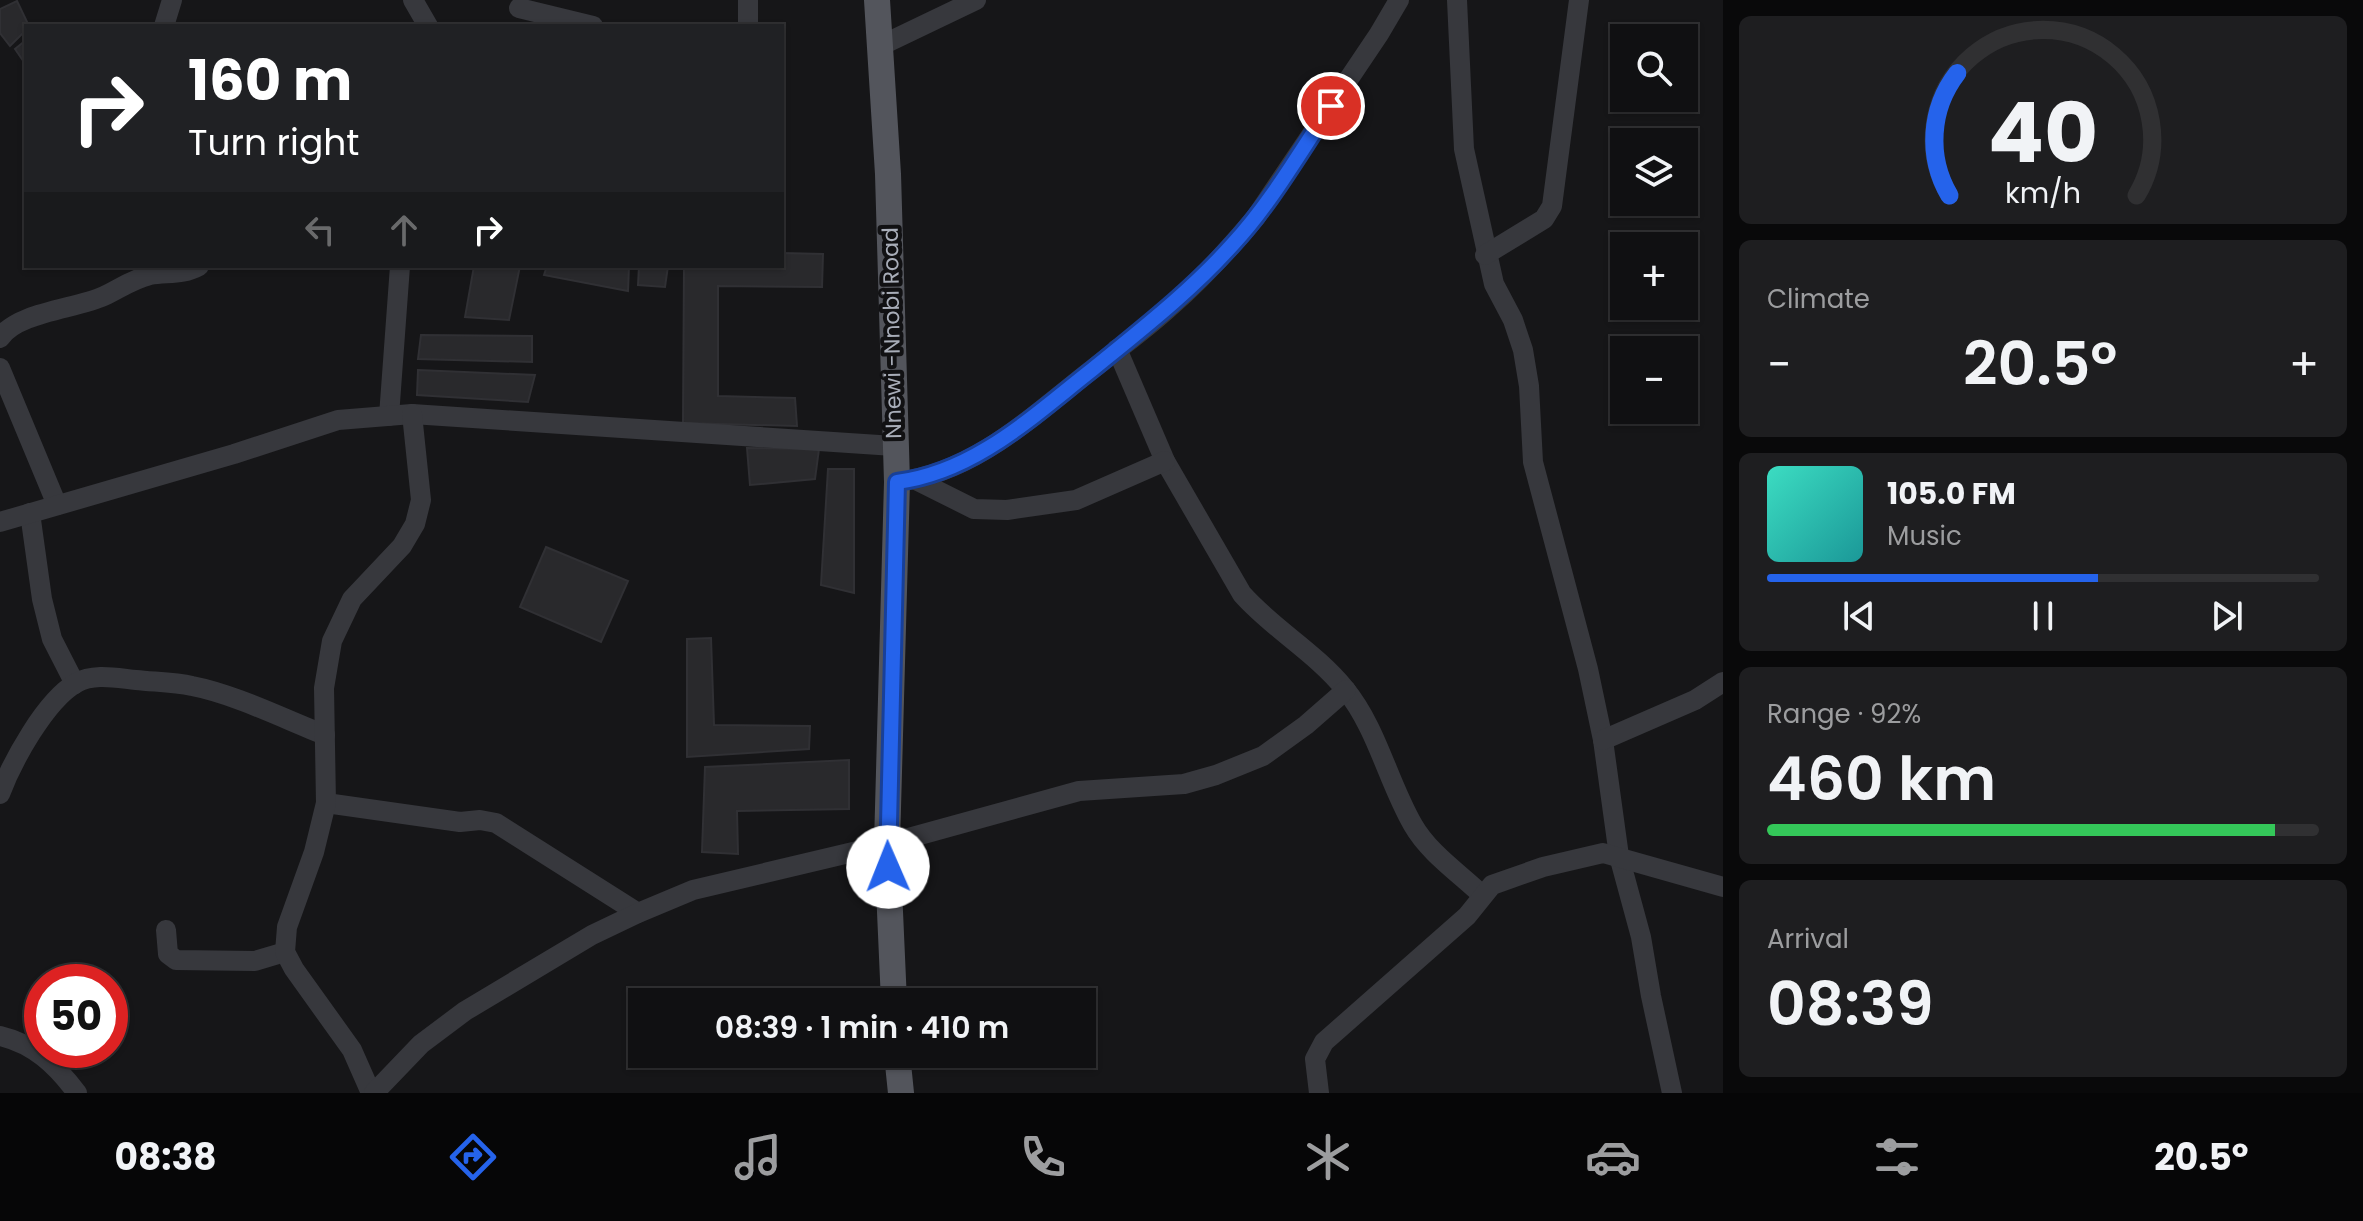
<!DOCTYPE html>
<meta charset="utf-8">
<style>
:root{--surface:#101012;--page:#1e1e20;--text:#f1f3f6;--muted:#9c9d9f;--line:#303032;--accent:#2563eb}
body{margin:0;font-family:Poppins,sans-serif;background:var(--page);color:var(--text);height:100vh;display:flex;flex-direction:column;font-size:30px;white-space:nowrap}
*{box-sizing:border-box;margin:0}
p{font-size:26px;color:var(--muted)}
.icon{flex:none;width:44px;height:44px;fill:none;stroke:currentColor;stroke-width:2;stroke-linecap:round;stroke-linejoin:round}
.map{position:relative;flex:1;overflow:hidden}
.side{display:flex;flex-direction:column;gap:16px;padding:16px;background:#09090a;width:640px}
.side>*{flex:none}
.hud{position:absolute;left:24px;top:24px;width:760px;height:244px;border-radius:0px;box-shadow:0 2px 6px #0004,0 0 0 2px var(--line);background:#202124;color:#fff;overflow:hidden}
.tools{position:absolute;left:1610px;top:24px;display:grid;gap:16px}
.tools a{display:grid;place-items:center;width:88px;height:88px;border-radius:0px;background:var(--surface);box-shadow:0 2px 6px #0004,0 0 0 2px var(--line);font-size:40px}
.speed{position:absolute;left:24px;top:964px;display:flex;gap:16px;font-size:40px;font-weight:700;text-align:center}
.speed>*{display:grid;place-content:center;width:104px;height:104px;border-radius:50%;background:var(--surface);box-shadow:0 2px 6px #0004,0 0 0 2px var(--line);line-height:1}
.speed .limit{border:12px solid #d22;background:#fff;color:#111}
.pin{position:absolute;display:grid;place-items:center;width:68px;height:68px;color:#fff;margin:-34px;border:4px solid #fff;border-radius:50%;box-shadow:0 2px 8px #0007}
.me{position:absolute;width:88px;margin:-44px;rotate:359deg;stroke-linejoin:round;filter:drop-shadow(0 0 6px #0008)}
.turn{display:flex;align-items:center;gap:28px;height:168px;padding:0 32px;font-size:36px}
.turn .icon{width:104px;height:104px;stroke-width:2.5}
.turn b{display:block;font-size:56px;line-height:68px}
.lanes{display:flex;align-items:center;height:76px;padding:0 32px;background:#0003;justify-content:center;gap:40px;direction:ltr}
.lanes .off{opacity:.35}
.big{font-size:60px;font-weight:600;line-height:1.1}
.side .widget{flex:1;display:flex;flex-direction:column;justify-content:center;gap:12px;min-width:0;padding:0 28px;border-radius:12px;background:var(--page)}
.side .dial{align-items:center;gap:0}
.dial svg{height:208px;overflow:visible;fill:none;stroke:var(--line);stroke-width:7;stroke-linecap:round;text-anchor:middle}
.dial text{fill:var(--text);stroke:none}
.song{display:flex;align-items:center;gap:24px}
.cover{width:96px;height:96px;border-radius:12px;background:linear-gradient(135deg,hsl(170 70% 55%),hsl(180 70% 35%))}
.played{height:8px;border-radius:4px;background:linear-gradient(90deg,var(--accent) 60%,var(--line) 60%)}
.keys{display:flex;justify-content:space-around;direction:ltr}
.heat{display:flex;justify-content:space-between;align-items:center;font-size:44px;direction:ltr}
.charge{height:12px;border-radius:6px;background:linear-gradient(90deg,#34c759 92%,var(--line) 0)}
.trip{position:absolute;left:628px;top:988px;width:468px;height:80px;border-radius:0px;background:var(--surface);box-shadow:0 2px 6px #0004,0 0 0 2px var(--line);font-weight:600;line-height:80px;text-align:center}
.tab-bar{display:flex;height:128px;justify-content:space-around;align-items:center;background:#060607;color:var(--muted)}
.tab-bar .icon{width:56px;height:56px}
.tab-bar .current{color:var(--accent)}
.tab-bar b{font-size:36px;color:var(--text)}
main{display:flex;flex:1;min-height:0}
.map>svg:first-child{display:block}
</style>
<main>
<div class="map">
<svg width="1723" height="1093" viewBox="0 0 1723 1093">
<rect width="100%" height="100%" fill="#161618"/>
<g fill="#29292c" stroke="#303034" stroke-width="2">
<polygon points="17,1 29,26 26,26 26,30 10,46 0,33 0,9"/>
<polygon points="26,40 26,65 15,49"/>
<polygon points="782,253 823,254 822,287 718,286 718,396 795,398 797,426 683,423 684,266 782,266"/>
<polygon points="474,266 520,266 509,320 465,317"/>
<polygon points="547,266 629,266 628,291 544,275"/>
<polygon points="639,266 668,266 665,287 638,285"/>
<polygon points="421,335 532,336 532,362 418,359"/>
<polygon points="418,370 535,375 528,402 417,395"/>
<polygon points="747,448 819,449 815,479 750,485"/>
<polygon points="828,469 854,469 854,593 821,585"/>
<polygon points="546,547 628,581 601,642 520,607"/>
<polygon points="711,638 714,725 810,726 809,749 687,757 687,639"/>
<polygon points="849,760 849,809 737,811 738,854 702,852 705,767"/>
</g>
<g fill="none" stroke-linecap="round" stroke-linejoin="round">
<g stroke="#37383d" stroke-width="20">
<polyline points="413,0 428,26"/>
<polyline points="1457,0 1464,149 1494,284 1513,320 1523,350 1529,386 1533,462 1588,669 1603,740 1619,856 1641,937 1651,996 1672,1093"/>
<polyline points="519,8 593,26"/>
<polyline points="164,26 172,0"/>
<polyline points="748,26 748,0"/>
<polyline points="880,46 976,0"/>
<polyline points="1485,255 1544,219 1552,206 1579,0"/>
<path d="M0,338C17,312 76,309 104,296C119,289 133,279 150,275C167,272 183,275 199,266"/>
<path d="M1117,349L1165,461L1242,594C1273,629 1315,652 1345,689C1377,728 1388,782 1413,825C1429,853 1459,873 1482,895"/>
<polyline points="0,368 57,505"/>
<polyline points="389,416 400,266"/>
<polyline points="916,480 974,509 1007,510 1076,500 1165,461"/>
<path d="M897,482C972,473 1028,420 1085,375C1114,352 1144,331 1171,306C1202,279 1230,248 1256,217L1379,34L1399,0"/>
<polyline points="30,513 42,599 52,639 75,684"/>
<polyline points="0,522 234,454 338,420 412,414 894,446"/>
<polyline points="1603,740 1695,700 1723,682"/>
<path d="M0,794C12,762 45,701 76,683C94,673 116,678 136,680C154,682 174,682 192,686C234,694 284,719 325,735"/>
<polyline points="326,803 460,822 480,820 496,823 638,913"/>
<polyline points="166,930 168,954 176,960 255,961 285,952"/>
<path d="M0,1036C34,1044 56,1065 77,1093"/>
<polyline points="371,1093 352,1050 294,969 285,952 287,927 314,852 326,803 324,688 332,641 352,599 402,546 415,524 421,500 412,414"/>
<polyline points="374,1093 421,1044 465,1011 592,935 638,913 693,890 887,844 1079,791 1184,784 1216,775 1263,756 1306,725 1346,690"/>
<polyline points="1319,1093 1315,1059 1324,1042 1467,916 1492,885 1543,867 1603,853 1723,887"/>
</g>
<g stroke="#53555c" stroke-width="26">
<polyline points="877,0 888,174 897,482 887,844 894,1002"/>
<polyline points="897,1054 901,1093"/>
</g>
</g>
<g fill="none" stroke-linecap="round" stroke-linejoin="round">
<defs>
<path id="route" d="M888,867L897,482C975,472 1033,416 1093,369C1142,329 1191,291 1233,244C1271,203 1300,152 1331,106"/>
</defs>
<use href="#route" stroke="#184099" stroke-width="20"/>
<use href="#route" stroke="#2563eb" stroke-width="14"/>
</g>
<g text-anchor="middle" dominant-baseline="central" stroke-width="8" stroke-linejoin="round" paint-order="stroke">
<g font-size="22" fill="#a8adb8" stroke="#111113">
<text transform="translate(892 333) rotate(-91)">Nnewi -Nnobi Road</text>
</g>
</g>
</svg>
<div class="tools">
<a><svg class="icon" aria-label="search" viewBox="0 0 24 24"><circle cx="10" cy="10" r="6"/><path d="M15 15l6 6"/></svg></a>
<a><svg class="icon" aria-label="layers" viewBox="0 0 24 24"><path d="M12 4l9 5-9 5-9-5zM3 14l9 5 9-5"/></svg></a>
<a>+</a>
<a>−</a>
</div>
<div class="speed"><div class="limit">50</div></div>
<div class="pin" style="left:1331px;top:106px;background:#d93025"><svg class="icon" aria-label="arrive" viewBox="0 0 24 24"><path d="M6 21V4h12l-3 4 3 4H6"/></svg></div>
<svg class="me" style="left:888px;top:867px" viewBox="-20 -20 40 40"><circle r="19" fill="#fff"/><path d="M0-13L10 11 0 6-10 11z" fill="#2563eb"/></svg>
<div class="trip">08:39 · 1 min · 410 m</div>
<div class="hud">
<div class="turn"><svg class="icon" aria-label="right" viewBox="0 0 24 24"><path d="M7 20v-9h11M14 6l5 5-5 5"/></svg><div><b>160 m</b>Turn right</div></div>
<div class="lanes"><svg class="icon off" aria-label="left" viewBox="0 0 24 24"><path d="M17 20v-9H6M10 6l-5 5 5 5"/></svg><svg class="icon off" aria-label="ahead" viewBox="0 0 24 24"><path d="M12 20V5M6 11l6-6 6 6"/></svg><svg class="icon" aria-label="right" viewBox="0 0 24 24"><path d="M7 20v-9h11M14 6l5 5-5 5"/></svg></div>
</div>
</div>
<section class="side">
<div class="widget dial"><svg viewBox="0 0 100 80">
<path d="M14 69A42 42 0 1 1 86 69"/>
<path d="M14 69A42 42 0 0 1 17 22" stroke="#2563eb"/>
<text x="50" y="56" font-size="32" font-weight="700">40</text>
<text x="50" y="72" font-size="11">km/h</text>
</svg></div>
<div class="widget"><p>Climate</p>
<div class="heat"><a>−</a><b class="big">20.5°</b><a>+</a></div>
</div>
<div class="widget">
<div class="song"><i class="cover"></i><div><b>105.0 FM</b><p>Music</p></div></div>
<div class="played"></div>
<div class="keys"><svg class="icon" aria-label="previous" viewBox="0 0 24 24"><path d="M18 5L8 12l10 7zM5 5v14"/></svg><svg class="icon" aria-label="pause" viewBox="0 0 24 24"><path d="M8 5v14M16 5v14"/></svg><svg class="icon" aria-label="next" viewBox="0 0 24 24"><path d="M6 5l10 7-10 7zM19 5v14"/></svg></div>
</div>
<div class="widget"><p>Range · 92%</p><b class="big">460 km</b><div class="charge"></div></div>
<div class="widget"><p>Arrival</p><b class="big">08:39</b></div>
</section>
</main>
<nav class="tab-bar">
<b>08:38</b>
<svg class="icon current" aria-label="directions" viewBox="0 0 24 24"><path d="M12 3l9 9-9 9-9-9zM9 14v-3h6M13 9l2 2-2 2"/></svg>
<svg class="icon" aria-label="music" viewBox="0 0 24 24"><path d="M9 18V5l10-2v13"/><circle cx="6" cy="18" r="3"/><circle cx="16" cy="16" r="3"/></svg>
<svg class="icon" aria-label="phone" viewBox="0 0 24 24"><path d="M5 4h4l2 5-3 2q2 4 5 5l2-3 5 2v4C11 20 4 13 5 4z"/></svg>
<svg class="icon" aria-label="climate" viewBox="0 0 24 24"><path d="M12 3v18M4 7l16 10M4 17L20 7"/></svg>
<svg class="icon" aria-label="car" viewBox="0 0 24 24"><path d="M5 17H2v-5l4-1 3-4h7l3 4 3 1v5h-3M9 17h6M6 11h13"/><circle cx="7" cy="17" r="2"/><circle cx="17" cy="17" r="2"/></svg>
<svg class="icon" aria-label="filters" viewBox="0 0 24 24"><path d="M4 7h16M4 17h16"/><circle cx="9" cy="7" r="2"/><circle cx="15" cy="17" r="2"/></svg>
<b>20.5°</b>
</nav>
